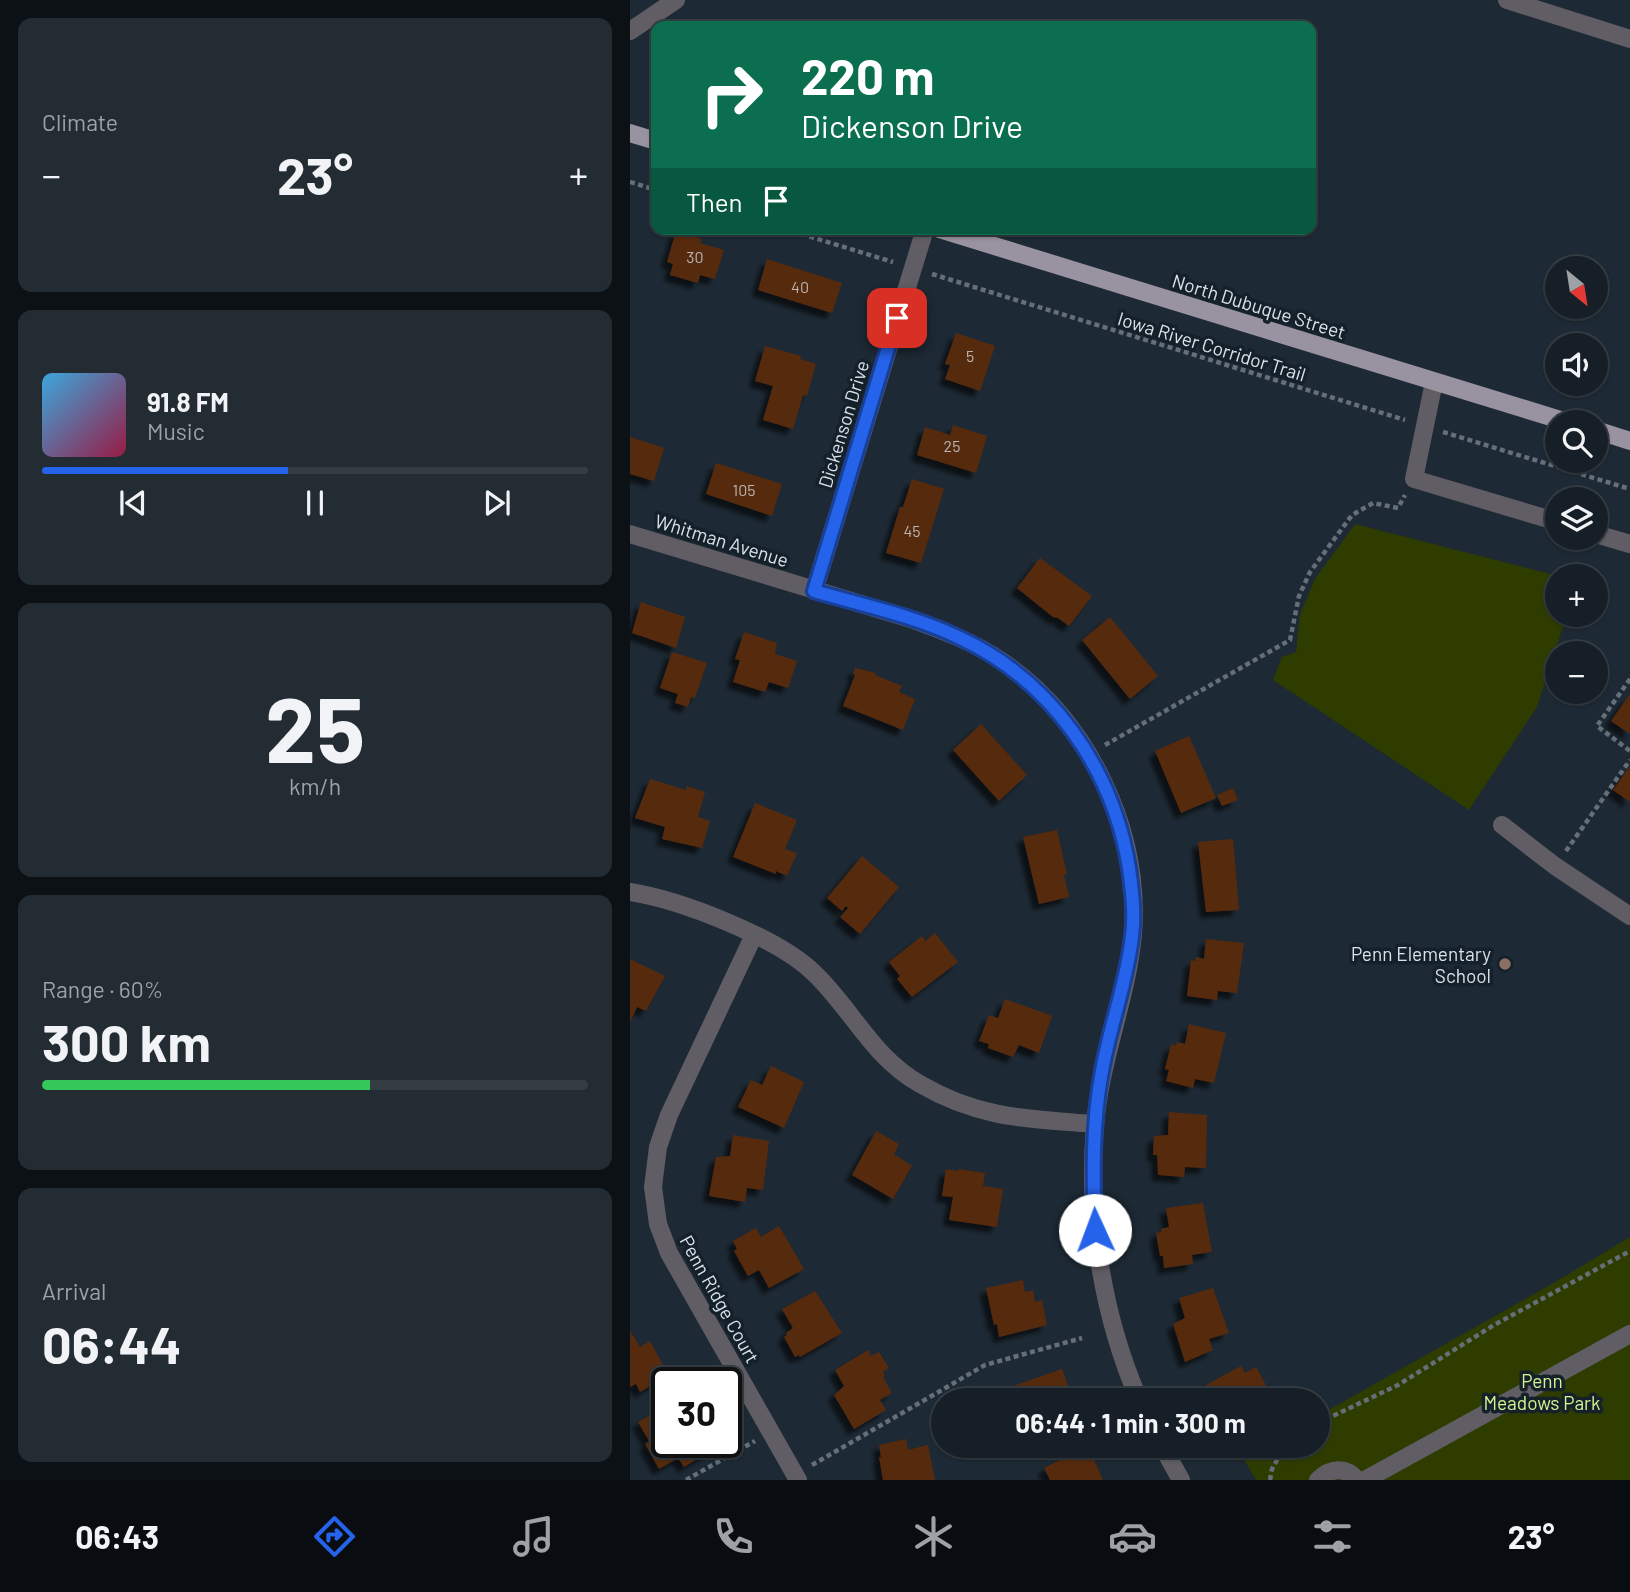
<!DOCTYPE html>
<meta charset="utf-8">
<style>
:root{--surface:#161f27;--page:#232c33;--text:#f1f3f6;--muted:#9ea2a7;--line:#353d44;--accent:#2563eb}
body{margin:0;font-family:Barlow,sans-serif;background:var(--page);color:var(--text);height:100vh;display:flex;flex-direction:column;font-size:26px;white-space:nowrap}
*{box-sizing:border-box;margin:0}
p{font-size:23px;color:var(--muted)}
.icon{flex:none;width:38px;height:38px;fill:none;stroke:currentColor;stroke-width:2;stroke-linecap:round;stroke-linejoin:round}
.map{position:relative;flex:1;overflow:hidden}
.details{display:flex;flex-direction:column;gap:18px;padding:18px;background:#0c1115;width:630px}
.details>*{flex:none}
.hud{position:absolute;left:21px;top:21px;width:665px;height:214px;border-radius:14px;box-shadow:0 2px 5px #0004,0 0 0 2px var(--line);background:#0b6e4f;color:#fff;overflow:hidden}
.needle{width:46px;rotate:150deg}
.tools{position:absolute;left:915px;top:256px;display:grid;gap:14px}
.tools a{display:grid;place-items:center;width:63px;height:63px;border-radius:50%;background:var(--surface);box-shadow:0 2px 5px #0004,0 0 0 2px var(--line);font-size:35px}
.speed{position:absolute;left:21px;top:1367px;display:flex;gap:14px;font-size:35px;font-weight:700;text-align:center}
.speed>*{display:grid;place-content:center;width:91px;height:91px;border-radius:50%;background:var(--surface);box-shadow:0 2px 5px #0004,0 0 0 2px var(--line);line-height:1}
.speed .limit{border:4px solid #111;border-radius:10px;background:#fff;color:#111}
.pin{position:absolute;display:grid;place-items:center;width:60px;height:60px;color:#fff;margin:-30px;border-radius:14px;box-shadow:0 4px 10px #0006}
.me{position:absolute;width:77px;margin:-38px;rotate:358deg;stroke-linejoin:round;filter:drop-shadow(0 0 5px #0008)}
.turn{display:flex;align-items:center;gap:24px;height:147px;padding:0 35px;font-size:32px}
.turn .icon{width:91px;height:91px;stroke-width:2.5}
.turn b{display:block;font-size:49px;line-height:60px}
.then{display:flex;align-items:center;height:66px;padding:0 35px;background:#0003;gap:14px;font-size:26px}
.big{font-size:52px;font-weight:700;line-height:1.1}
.details .widget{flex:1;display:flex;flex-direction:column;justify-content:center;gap:10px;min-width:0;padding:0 24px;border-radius:14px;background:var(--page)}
.details .dial{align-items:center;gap:0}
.dial b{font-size:91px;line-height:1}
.song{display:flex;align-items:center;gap:21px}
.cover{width:84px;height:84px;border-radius:10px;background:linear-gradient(135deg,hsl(200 70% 55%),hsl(340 70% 35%))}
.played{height:7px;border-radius:4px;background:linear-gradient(90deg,var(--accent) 45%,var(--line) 45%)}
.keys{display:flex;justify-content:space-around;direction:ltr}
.heat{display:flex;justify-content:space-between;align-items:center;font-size:38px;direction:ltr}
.charge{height:10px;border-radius:5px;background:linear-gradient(90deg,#34c759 60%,var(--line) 0)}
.trip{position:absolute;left:301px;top:1388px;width:399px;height:70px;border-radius:35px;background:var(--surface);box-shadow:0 2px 5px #0004,0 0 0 2px var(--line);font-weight:700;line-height:70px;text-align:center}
.tabs{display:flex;height:112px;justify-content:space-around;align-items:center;background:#090c10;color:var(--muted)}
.tabs .icon{width:49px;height:49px}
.tabs .active{color:var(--accent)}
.tabs b{font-size:32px;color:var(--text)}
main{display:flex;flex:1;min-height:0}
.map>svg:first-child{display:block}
</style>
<main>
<section class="details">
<div class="widget"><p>Climate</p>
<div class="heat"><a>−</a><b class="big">23°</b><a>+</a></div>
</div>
<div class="widget">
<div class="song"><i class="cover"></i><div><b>91.8 FM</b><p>Music</p></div></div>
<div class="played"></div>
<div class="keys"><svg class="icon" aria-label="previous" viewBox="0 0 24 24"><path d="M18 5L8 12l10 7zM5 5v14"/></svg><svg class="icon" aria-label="pause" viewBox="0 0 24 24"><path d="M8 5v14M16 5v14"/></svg><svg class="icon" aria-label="next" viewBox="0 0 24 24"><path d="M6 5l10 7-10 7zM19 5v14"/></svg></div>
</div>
<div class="widget dial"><b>25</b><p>km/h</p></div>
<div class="widget"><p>Range · 60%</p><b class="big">300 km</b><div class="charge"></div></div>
<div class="widget"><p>Arrival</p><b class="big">06:44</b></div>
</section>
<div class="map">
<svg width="1000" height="1480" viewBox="0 0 1000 1480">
<defs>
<filter id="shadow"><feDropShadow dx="-6" dy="6" stdDeviation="2" flood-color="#0009"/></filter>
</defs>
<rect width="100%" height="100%" fill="#1d2934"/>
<g fill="#2f3c00">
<polygon points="725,524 924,575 927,580 928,614 937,614 907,707 839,810 643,680 652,657 666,652 670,614 685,579"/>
<polygon points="1000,1237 1000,1480 626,1480 613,1458 636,1446 688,1446 688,1416 927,1281"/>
</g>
<g fill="#572a0c" filter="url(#shadow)">
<polygon points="46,231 72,239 70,243 94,250 85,279 70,275 68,283 40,275 43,264 37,262"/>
<polygon points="137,259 212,283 202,313 128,290"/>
<polygon points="326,333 365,346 350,391 315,379 320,365 315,364"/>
<polygon points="135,346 171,356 170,359 186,364 177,396 173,395 163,429 133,420 143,386 125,381"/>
<polygon points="323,425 357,436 346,473 287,455 295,427 320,435"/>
<polygon points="0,437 34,448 24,481 0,474"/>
<polygon points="86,463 152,484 142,516 76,494"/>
<polygon points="282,479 314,489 291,563 256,553 270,507 273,507"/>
<polygon points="410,558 462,596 439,626 428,618 423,617 387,588"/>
<polygon points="11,602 55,617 46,648 2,633"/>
<polygon points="480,617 528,676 500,699 452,640"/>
<polygon points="114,632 147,643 145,654 167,661 158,688 139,682 135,692 103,682 110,660 105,659"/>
<polygon points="42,652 77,663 65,698 61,697 58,707 45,703 48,694 30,688"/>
<polygon points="225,668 246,673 245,675 272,686 269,692 285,699 273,730 213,706 225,675 223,674"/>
<polygon points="1000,694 1000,734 981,721"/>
<polygon points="351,724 397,775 369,801 323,750"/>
<polygon points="559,736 586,798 551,813 525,751"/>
<polygon points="1000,766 1000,802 983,790"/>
<polygon points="20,779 56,790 57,786 75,792 68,817 80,821 72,848 32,839 35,827 5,818"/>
<polygon points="603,788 608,800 592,806 587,795"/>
<polygon points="125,803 167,820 155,849 167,853 157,876 146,871 146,874 103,857"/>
<polygon points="427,830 437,874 434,875 439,897 409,904 393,837"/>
<polygon points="603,839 609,910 576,912 568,842"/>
<polygon points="232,856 269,887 230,934 210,917 218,908 216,906 212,911 197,898"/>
<polygon points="305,933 328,962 282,997 267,979 270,976 259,962 292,936 295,941"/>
<polygon points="576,939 614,943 607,993 588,991 587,1000 557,996 561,960 566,961 566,957 574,959"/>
<polygon points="0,959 35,976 16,1011 7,1007 0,1022"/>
<polygon points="375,999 422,1016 409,1053 389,1045 383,1057 358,1048 359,1044 349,1041 359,1015 368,1018"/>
<polygon points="559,1024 596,1033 584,1083 565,1079 563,1088 536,1081 539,1070 535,1069 541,1044 546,1046 547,1042 555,1044"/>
<polygon points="141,1066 174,1082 154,1128 108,1107 121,1080 132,1085"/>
<polygon points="539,1112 577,1115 576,1168 555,1167 554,1177 528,1175 527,1155 523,1155 524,1136 538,1135"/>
<polygon points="246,1131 269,1144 264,1154 282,1166 263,1199 222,1175"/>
<polygon points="103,1135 139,1141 133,1190 117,1188 115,1202 79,1196 86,1157 100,1156"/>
<polygon points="316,1169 328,1171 328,1169 355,1173 353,1186 373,1189 367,1227 319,1220 323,1197 312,1196"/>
<polygon points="573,1203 582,1252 562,1255 563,1264 534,1268 533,1256 530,1256 526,1233 531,1232 531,1229 539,1227 536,1208"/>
<polygon points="149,1226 174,1269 139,1288 129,1270 118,1276 104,1251 107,1249 103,1241 126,1228 131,1237"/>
<polygon points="393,1280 395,1292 403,1290 405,1302 412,1300 417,1325 369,1337 367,1324 364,1325 356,1288"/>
<polygon points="583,1288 599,1333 579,1339 583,1350 555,1362 543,1324 555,1318 549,1298"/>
<polygon points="185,1291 212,1333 170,1357 169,1355 165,1357 154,1337 157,1335 156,1333 163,1328 152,1309"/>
<polygon points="0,1331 10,1347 20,1341 34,1367 32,1368 37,1376 10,1392 6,1384 0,1387"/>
<polygon points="238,1350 241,1356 249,1352 259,1368 253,1372 255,1375 253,1377 262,1393 250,1400 256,1410 224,1429 204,1395 214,1386 205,1370"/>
<polygon points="611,1366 615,1373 626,1367 636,1385 626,1390 632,1400 595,1400 593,1397 584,1400 576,1385"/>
<polygon points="432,1369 440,1391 435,1393 437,1400 388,1400 383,1386"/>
<polygon points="37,1406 37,1442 74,1442 79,1452 54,1467 48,1458 29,1469 15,1444 19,1441 8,1422"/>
<polygon points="276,1439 278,1450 298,1445 305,1480 253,1480 249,1457 251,1457 249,1445"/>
<polygon points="458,1446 473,1480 420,1480 414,1468"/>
</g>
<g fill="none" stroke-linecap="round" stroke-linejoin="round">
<g stroke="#656f79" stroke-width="4.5" stroke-dasharray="5 3.5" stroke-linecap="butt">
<polyline points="0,182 26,190"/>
<polyline points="155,229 263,262"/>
<polyline points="302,274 775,420"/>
<polyline points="813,432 1000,489"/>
<polyline points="1000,679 967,726 1000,751"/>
<polyline points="475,745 660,640 669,596 680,572 722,515 743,503 768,508 775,495"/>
<polyline points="936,851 1000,760"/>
<polyline points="688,1423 768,1385 864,1325 1000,1251"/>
<polyline points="182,1465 355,1365 452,1338"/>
<polyline points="56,1480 125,1441"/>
<polyline points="640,1480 642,1469 655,1446"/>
</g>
<g stroke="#615d64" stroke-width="18">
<polyline points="877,0 1000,39"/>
<polyline points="0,31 46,0"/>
<polyline points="804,382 784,479 928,522"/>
<path d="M0,534L284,620C314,631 343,642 370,660C457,719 511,828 503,934C497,999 470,1060 465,1126C457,1219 472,1314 509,1400"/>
<polyline points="966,534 1000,544"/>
<polyline points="184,591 295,229"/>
<polyline points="872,825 925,866 1000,916"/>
<path d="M0,892C50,900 147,937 184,973C222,1009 242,1057 290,1084C350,1119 398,1119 465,1124"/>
<polyline points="124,935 39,1115 28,1147 23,1187 28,1224 39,1253 168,1480"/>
<polyline points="532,1446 551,1480"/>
<path d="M688,1480C700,1468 716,1466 727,1480"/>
<polyline points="735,1480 1000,1334"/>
</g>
<g stroke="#9992a0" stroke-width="18">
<polyline points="0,133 26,141"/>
<polyline points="309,229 937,422"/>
<polyline points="966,430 1000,441"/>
</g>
</g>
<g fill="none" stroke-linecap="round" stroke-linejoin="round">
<defs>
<path id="route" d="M267,318L184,591C232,605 285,616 330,638C422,681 483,769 499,868C502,890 505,914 502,936C497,982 480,1025 472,1071C462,1124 463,1176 465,1230"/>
</defs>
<use href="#route" stroke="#184099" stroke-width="18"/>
<use href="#route" stroke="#2563eb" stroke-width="12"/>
</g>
<circle fill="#8d6e63" stroke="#14202a" stroke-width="2.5" cx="875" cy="964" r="7"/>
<g text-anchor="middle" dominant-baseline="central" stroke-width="7" stroke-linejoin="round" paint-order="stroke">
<g font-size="16" fill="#bab4b2">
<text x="65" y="256">30</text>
<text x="170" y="286">40</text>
<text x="340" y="355">5</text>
<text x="322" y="445">25</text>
<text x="114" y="489">105</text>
<text x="282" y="530">45</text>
</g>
<g font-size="19" fill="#dbe2ea" stroke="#14202a">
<text transform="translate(629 306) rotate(17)">North Dubuque Street</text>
<text transform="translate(582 346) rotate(17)">Iowa River Corridor Trail</text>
<text transform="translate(213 424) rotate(-73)">Dickenson Drive</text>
<text transform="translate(92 540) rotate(17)">Whitman Avenue</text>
<text transform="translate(90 1299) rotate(61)">Penn Ridge Court</text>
</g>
<g font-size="19" fill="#dbe2ea" stroke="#14202a" text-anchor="end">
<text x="861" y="953">Penn Elementary<tspan x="861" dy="22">School</tspan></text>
</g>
<g font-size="19" fill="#d5f291" stroke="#14202a">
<text x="912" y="1380">Penn<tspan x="912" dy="22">Meadows Park</tspan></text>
</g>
</g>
</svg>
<div class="tools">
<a><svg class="needle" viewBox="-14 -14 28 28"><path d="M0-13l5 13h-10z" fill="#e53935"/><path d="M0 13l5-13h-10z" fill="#9ea2a7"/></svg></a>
<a><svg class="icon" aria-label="sound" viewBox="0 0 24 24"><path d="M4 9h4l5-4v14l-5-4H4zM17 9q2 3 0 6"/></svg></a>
<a><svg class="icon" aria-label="search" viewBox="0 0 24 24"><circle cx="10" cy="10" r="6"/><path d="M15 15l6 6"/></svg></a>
<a><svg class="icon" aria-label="layers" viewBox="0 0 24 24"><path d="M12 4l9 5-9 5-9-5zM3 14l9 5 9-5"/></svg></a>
<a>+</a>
<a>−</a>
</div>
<div class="speed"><div class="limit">30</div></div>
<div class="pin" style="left:267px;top:318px;background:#d93025"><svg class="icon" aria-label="arrive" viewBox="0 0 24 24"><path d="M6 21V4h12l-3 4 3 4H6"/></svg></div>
<svg class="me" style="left:465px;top:1230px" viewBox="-20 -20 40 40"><circle r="19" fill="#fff"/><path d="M0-13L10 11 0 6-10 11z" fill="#2563eb"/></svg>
<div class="trip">06:44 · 1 min · 300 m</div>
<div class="hud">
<div class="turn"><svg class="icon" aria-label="right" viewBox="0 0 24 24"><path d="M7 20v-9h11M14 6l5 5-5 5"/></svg><div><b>220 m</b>Dickenson Drive</div></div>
<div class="then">Then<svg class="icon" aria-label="arrive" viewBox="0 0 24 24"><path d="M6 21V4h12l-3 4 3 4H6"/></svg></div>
</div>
</div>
</main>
<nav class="tabs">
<b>06:43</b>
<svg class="icon active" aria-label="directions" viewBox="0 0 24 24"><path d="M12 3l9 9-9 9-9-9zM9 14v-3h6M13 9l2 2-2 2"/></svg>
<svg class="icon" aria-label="music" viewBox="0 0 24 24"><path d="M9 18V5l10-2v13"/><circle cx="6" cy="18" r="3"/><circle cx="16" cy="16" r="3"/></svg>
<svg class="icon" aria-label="phone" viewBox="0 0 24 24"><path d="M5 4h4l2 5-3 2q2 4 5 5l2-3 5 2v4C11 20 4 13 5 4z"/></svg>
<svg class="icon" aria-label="climate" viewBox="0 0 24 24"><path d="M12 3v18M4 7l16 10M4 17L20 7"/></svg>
<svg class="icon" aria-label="car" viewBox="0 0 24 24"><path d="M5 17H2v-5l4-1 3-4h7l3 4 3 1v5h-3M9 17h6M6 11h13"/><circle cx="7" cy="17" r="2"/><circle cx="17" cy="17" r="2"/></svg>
<svg class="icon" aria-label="filters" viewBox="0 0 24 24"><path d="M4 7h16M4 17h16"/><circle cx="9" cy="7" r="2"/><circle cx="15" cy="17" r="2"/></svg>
<b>23°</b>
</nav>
